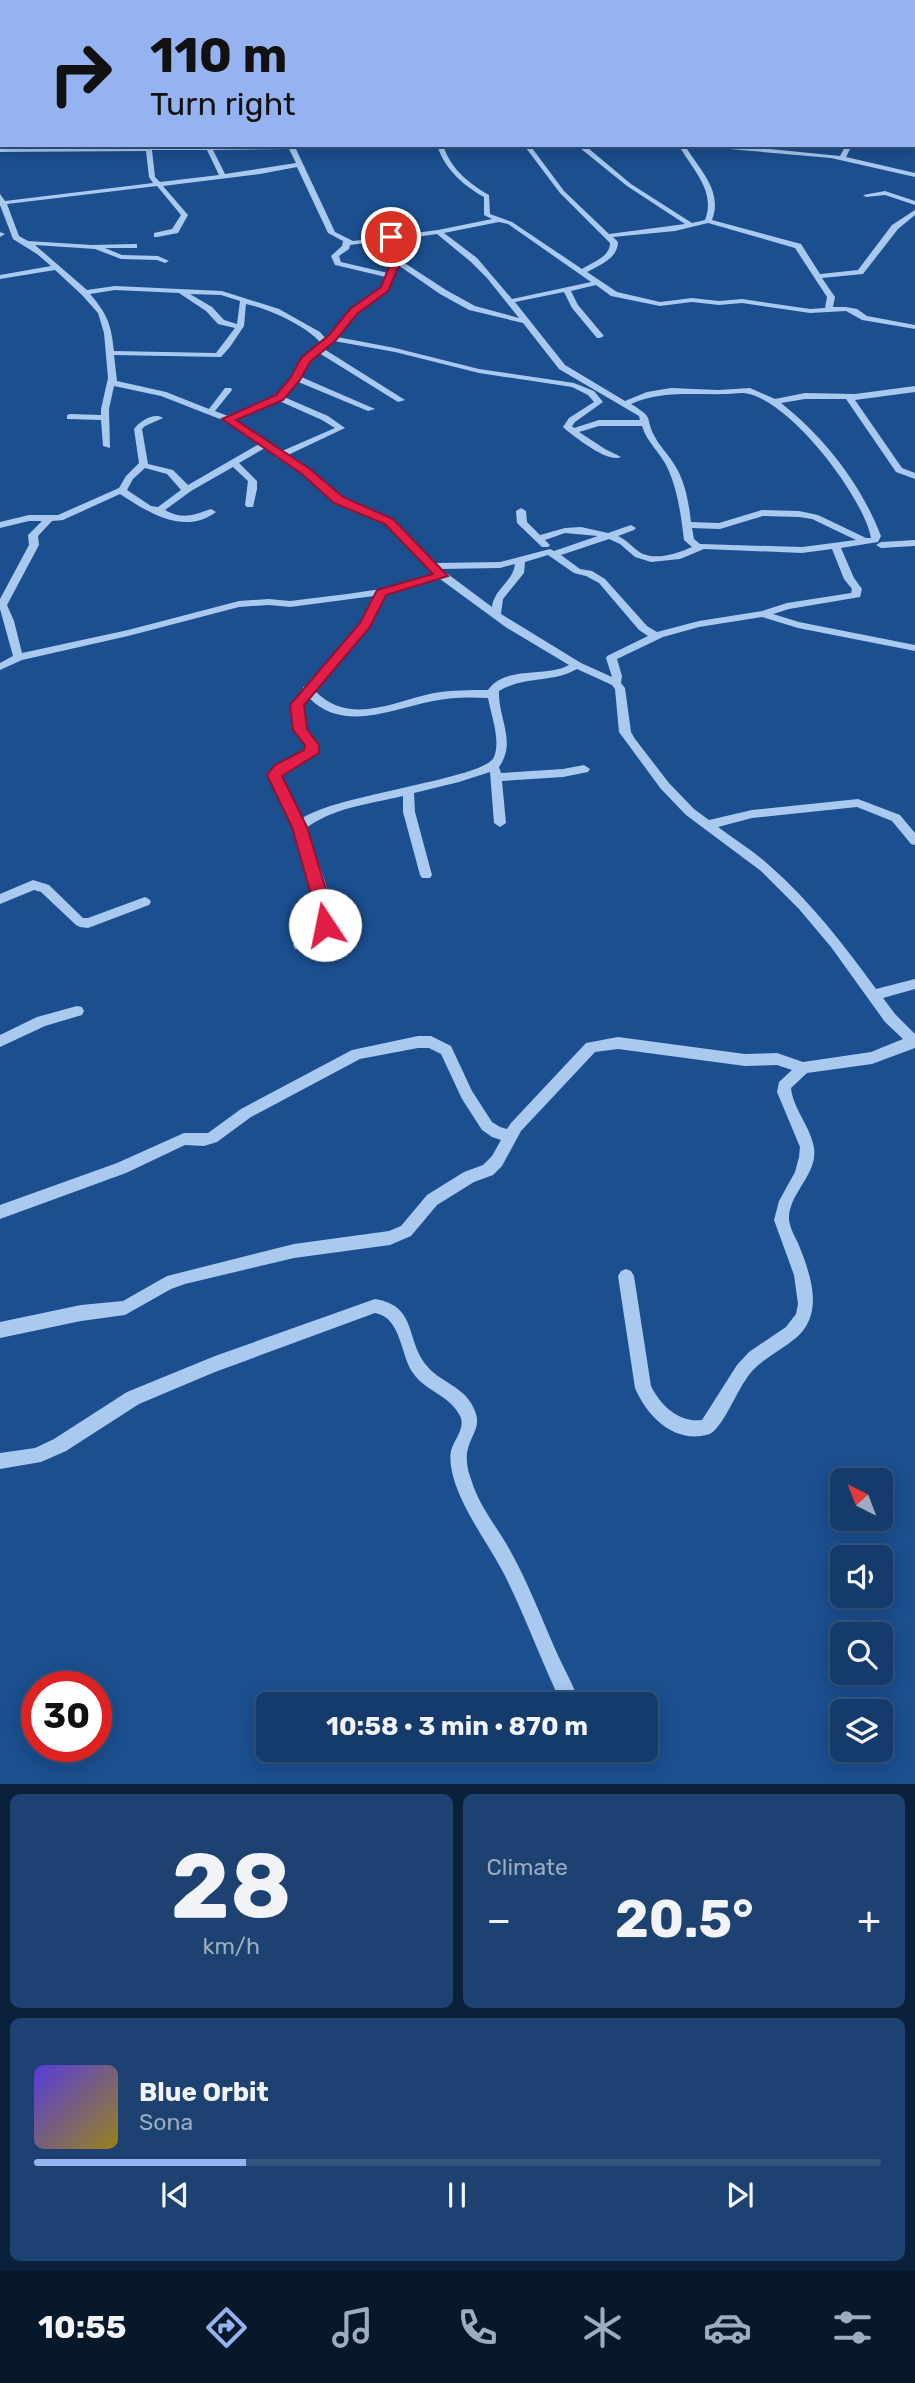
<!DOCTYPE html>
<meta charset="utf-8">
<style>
:root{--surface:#143b6b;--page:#1d4271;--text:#f1f3f6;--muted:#9dadc1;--line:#33557e;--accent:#95b2f1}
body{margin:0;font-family:Rubik,sans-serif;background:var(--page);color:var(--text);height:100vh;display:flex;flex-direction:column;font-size:26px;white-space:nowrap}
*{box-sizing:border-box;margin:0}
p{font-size:23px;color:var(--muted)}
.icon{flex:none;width:38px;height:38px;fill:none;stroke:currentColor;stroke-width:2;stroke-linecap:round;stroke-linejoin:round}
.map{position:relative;height:1784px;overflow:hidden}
.drawer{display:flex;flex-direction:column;gap:10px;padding:10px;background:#0b203b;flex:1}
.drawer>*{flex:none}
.hud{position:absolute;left:0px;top:0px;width:915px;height:147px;box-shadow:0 4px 18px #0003,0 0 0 2px var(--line);background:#95b2f1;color:#111;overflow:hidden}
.needle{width:46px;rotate:318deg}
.fabs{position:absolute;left:830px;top:1468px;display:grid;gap:14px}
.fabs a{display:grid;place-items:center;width:63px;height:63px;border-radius:10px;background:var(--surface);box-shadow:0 4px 18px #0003,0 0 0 2px var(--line);font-size:35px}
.speed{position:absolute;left:21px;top:1671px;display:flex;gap:14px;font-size:35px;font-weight:700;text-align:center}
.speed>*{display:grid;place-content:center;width:91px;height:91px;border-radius:50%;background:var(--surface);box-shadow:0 4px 18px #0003,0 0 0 2px var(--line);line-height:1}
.speed .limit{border:10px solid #d22;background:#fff;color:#111}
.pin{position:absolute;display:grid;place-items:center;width:60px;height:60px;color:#fff;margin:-30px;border:4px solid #fff;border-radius:50%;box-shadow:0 2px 7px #0007}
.me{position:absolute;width:77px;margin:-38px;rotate:349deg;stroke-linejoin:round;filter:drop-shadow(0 0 5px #0008)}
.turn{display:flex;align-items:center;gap:24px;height:147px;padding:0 35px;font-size:32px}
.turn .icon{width:91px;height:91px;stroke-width:2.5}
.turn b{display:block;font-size:49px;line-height:60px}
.big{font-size:52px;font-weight:700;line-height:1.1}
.drawer .widget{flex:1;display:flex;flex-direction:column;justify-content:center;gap:10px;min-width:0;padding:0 24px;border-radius:10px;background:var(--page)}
.drawer .dial{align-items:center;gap:0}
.dial b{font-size:91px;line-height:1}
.song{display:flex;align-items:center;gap:21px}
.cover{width:84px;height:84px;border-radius:10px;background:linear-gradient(135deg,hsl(250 70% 55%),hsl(50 70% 35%))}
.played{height:7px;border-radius:4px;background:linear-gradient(90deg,var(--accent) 25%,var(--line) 25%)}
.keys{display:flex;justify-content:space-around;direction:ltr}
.heat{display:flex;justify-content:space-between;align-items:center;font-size:38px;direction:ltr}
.drawer .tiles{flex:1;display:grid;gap:10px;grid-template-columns:1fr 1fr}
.widget:last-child{grid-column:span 2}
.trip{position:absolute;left:256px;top:1692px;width:402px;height:70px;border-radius:10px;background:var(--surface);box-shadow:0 4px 18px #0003,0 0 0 2px var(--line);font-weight:700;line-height:70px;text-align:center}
.dock{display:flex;height:112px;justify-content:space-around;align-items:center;background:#08182b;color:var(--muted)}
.dock .icon{width:49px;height:49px}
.dock .current{color:var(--accent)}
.dock b{font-size:32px;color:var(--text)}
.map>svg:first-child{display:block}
</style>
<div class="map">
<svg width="915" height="1785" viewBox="0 0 915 1785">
<rect width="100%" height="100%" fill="#1b4f8f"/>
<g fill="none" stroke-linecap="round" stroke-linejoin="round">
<g fill="#a9c9ee" fill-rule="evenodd">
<polygon points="45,0 51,0 52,2 46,2"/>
<polygon points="129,0 135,0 136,2 131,2"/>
<polygon points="199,0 206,0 207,2 201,2"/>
<polygon points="324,0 330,0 331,2 326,2"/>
<polygon points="443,0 449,0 450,2 444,2"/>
<rect x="626" y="0" width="6" height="2"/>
<polygon points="814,0 820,0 813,2"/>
<rect x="0" y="23" width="2" height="4"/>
<polygon points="914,36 915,37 915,41 914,40"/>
<rect x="0" y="69" width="2" height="4"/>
<polygon points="914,103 915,103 915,108 914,107"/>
<polygon points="2,120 2,124 0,125 0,121"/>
<path d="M294,145H731L840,156L846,145H852L846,157L915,173V177L831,158L729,149H687C701,171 723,192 712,220L801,244L820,274L858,270L892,225L915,210V215L898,229L863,274L822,278L835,297L833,307H846L857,309L867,316L915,325V329L862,320L846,311L810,313L742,303L719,305L692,302L660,306L611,296L596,285L571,291L578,305L604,336L600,338H597L572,308L564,292L515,302L565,365L625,401L647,392L671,388L718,390L750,388L775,399L805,393L855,394L915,386V392L855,400L902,468L915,473V479L896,472L846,399H805L781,403C824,437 861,484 881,536L878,542L841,548L854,578L862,589L860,597L789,609L773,614L799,622L915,645V651L798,628L762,617L699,627L663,637L617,659L622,676L621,683L625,688L631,732L635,739L669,783L694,809L709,820L752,810L858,799L900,815L915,833V845L911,844L892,821L857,807L752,818L718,827C735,840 754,851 770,866C811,902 844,945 876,989L915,979V989L883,998L895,1014L915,1034V1048L872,1064L807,1073L791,1088C793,1109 811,1127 814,1148C818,1174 789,1193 789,1218C789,1226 794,1235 798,1243C810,1273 825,1312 797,1337C783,1349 766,1357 753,1370C737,1388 731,1412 715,1430C711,1434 707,1435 701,1436C670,1440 646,1414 635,1388L618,1276L621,1271L626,1269L631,1271L634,1276L651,1386C661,1406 679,1423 702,1420L737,1365L749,1352L786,1327L796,1314L798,1304L794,1275L774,1220L779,1201L795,1172L799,1157L800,1147L777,1092L779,1082L792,1070L777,1065L745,1066L618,1049L595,1052L521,1131L502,1166L493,1175L474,1182L437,1205L411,1236L390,1245L294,1258L185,1284L171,1289L125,1315L81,1321L0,1338V1322L81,1305L123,1301L167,1276L294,1244L389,1231L401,1226L427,1195L464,1172L483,1165L492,1156L501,1140L492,1137L482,1130L462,1099L441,1054L429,1048H418L360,1059L251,1117L217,1142L204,1146L185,1145L126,1173L0,1219V1205L117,1163L184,1133H208L241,1109L352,1050L418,1036H431L451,1046L472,1091L492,1122L500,1127L507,1129L511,1123L586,1043L618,1037L745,1054L777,1053L803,1062L871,1052L903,1039L885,1022L831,947L799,909L761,871L686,815L661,789L619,732L615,689L612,685L577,669C553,683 523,676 499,691C498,719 517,741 499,767L501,773L563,769L584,765L590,769L588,772L563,777L502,781L506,823L500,827L494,823L490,772L459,782L414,793L415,812L432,875L430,878H422L420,875L403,812V796C370,804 330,808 304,830C317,860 340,903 325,935L299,950L295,949L293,945L295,941L315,929C325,887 286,814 268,775L276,766L306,751V746L295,730L292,705L303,691V687L307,686L361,623L374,596L290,607L269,605L239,607L128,636L22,660L0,670V663L13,656L0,609V599L29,545L28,535L42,521H29L0,528V522L29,515H58L119,488L126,476L139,463L134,429C140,421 154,412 163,418L145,426L142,429L148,464L173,470L188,485L259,444L225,421L161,396L114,386L109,409L110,448L103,446L101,420L67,419V415L70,414L101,415V409L108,378L104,333L98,313L82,295L55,270L0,279V275L51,266L37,254L13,239L0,205V194L5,201L153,183L149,177L146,151L0,152V148ZM438,148C446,170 464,186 484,197V215L492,219L438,230L353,241L335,232L296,149ZM444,148H526L560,193L610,243C610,257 593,262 582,269L512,222L490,214L489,195C470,184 452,170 444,148ZM532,148H580L627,186L685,224L609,234L564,191ZM588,148L681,149C694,171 716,192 705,220L692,223L631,184ZM289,149L296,163L225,174L213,150ZM152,150H207L219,175L160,182L155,177ZM297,167L328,233L343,241L342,246L331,256L335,265L386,277L382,288L350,309L326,339L320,332L279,309L222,291L115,286L87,290L35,245L95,249L121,259L157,260L165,263L169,261L158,256L122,255L105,248H137V244H134L92,245L28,241L19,236L7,204L157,186L181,215L172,229L154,233V237H157L178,233L188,215L163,186L260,174ZM499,222L508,224L591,282L512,299L477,258L444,233ZM708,223L795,248L827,297L825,308L810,309L742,299L719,301L692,298L660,302L617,292L587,272C600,265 618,258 618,242L613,237L675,231ZM437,234L471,262L487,278L519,318L475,306L446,290L400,260L403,254L395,240ZM389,240L395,254L388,273L341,262L339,256L349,249L350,245ZM398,265L440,294L469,310L523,323L559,369L639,416L640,420H599L574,428L572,426L575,422L603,402L594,391L574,383L479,369L395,348L337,337L356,313L388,291ZM115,290L179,293L206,311L218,324L235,328L216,353L114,351C111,324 108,315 90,294ZM190,294L221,295L240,301L237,324L224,320L212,307ZM246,304C269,309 305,325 321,343L302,359L281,392L228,416L215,411L232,390L231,388H225L209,409L166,392L117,381L114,355L221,357L230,347L244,326ZM334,341L395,352L479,373L572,387L588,395L594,402L569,418L563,427C573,436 609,464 621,457L605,449L579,432L599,426H642C647,443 661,453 668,469C678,491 681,516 684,540L692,547C679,553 656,561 641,553C633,548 627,540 618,536L634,530L636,528L631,525L608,533L581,527L565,528L540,535L527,522L526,511L521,508L516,511L517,523L542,547H548L550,545L545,540L565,533L598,536L554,551L550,549L500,562L435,563L392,519L341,498L309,470L288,455L345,428L328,416L284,397L296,381L368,411L375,409L299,376L308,363L319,353L398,402L405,400L324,349ZM741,393C785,393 864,497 871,538H866L818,515L799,511L762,510L719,523L691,522C689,504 685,480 674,464C669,455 660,447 655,437C644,417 656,419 631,404C666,388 704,397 741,393ZM277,400L322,420L335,428L282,451L234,419ZM265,448L275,455L276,458H280L303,474L335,502L386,523L435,575L381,589L347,594L290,601L269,599L239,601L128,630L22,653L14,621L7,605L39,545L38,536L52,521L63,520L120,494C147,512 185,536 216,512L211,509C193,515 183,520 165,510L191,491L233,467L248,481L245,505L247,507H253L257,489V481L239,463ZM145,468L167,474L181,490L158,507L151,506L127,490L133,479ZM763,516L799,517L812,519L856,540L802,547L700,544L694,539L692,528L720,529ZM609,539L620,544L635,557L651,562L680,559L704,549L802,553L832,549L844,579L852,589L851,593L787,603L762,611L699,621L657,632L647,626L605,579L592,571L580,569L561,555ZM548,555L574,573L586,576L599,583L639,630L648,636L607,656L606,658L612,677L581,663L501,614L503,599L524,573L525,562ZM515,564C513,582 494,589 492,607L441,569L500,568ZM440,579L507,628L569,665C546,678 505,665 488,690C470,690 451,690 434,693C392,702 350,726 315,691L370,626L385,594ZM309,698C344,733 392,709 433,701C451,697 470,697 488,698C491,715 501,740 494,757C486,779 330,795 300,820L280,776L317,753L318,745L305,729L302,706Z"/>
<polygon points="885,191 915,201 915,205 885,195 866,197 863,195"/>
<polygon points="0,232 5,234 0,237"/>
<polygon points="915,540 915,546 881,548 876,545 881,542"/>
<polygon points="33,880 49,885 83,918 88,918 145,897 149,899 151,902 149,905 88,928 80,927 76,925 41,892 34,890 0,904 0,894"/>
<polygon points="77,1006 82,1007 84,1011 82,1015 45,1026 0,1047 0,1035 37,1017"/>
<path d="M375,1299C418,1306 405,1340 427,1366C439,1381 461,1386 471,1403C485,1427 471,1431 467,1453C466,1461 468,1472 471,1479C479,1507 499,1529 512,1554C529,1585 542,1619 556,1651C564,1669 574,1686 580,1704H562C541,1661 525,1615 503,1572C487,1542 466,1515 455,1483C452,1473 449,1461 451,1451C454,1439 466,1428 460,1416C451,1396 425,1391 413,1373C400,1355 402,1318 375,1313L215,1372L139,1404L66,1451L41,1462L0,1469V1453L35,1448L54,1439L127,1392L215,1356Z"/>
</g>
</g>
<polygon fill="#e11d48" stroke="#92132f" stroke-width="2" points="391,235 394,235 404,254 388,291 357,314 336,340 310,362 300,380 283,400 236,420 310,469 343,497 393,519 448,576 386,595 370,627 304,705 307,729 319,745 319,753 282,776 307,827 334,916 331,930 325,931 317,925 317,916 292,827 267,775 275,765 304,750 305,745 293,730 290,705 360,623 377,590 433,574 385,524 334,503 302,474 222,419 276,395 291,377 301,358 329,335 350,309 381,287 394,254 386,237"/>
</svg>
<div class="fabs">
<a><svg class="needle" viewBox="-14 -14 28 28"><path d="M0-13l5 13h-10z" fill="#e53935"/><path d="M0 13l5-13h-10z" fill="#9dadc1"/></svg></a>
<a><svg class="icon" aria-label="sound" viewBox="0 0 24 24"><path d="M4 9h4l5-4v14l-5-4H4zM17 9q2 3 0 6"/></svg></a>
<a><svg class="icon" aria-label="search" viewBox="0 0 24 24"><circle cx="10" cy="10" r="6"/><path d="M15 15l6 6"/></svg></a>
<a><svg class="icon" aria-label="layers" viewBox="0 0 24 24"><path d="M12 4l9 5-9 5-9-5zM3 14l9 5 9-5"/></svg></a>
</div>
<div class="speed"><div class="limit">30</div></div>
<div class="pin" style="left:391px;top:237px;background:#d93025"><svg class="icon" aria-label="arrive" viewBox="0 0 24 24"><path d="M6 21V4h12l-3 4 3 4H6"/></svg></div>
<svg class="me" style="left:325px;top:925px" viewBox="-20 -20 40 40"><circle r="19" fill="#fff"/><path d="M0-13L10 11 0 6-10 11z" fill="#e11d48"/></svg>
<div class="trip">10:58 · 3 min · 870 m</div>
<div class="hud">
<div class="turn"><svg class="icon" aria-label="right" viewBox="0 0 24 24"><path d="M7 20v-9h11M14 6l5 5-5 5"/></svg><div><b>110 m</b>Turn right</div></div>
</div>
</div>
<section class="drawer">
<div class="tiles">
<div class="widget dial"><b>28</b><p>km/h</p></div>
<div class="widget"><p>Climate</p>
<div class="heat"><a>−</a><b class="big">20.5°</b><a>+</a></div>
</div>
<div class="widget">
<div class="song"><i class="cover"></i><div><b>Blue Orbit</b><p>Sona</p></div></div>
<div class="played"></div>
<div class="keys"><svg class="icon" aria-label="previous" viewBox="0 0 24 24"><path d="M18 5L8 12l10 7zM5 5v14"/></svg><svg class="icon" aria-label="pause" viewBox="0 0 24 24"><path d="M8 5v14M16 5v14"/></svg><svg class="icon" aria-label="next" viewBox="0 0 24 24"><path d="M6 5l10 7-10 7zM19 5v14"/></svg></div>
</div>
</div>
</section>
<nav class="dock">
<b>10:55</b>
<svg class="icon current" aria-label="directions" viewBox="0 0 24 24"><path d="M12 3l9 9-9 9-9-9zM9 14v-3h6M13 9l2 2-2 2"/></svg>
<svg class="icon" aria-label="music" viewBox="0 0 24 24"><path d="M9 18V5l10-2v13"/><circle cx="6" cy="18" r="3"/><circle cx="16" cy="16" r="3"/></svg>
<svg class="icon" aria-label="phone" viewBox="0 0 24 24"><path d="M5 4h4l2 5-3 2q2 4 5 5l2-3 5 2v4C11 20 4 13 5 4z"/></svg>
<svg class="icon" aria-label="climate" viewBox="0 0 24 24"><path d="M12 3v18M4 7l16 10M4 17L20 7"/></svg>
<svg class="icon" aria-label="car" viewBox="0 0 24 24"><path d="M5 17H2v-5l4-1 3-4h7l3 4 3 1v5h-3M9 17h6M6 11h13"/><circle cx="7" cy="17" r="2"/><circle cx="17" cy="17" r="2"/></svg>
<svg class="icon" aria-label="filters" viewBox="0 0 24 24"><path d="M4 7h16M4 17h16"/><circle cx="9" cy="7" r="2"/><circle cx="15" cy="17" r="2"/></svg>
</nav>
